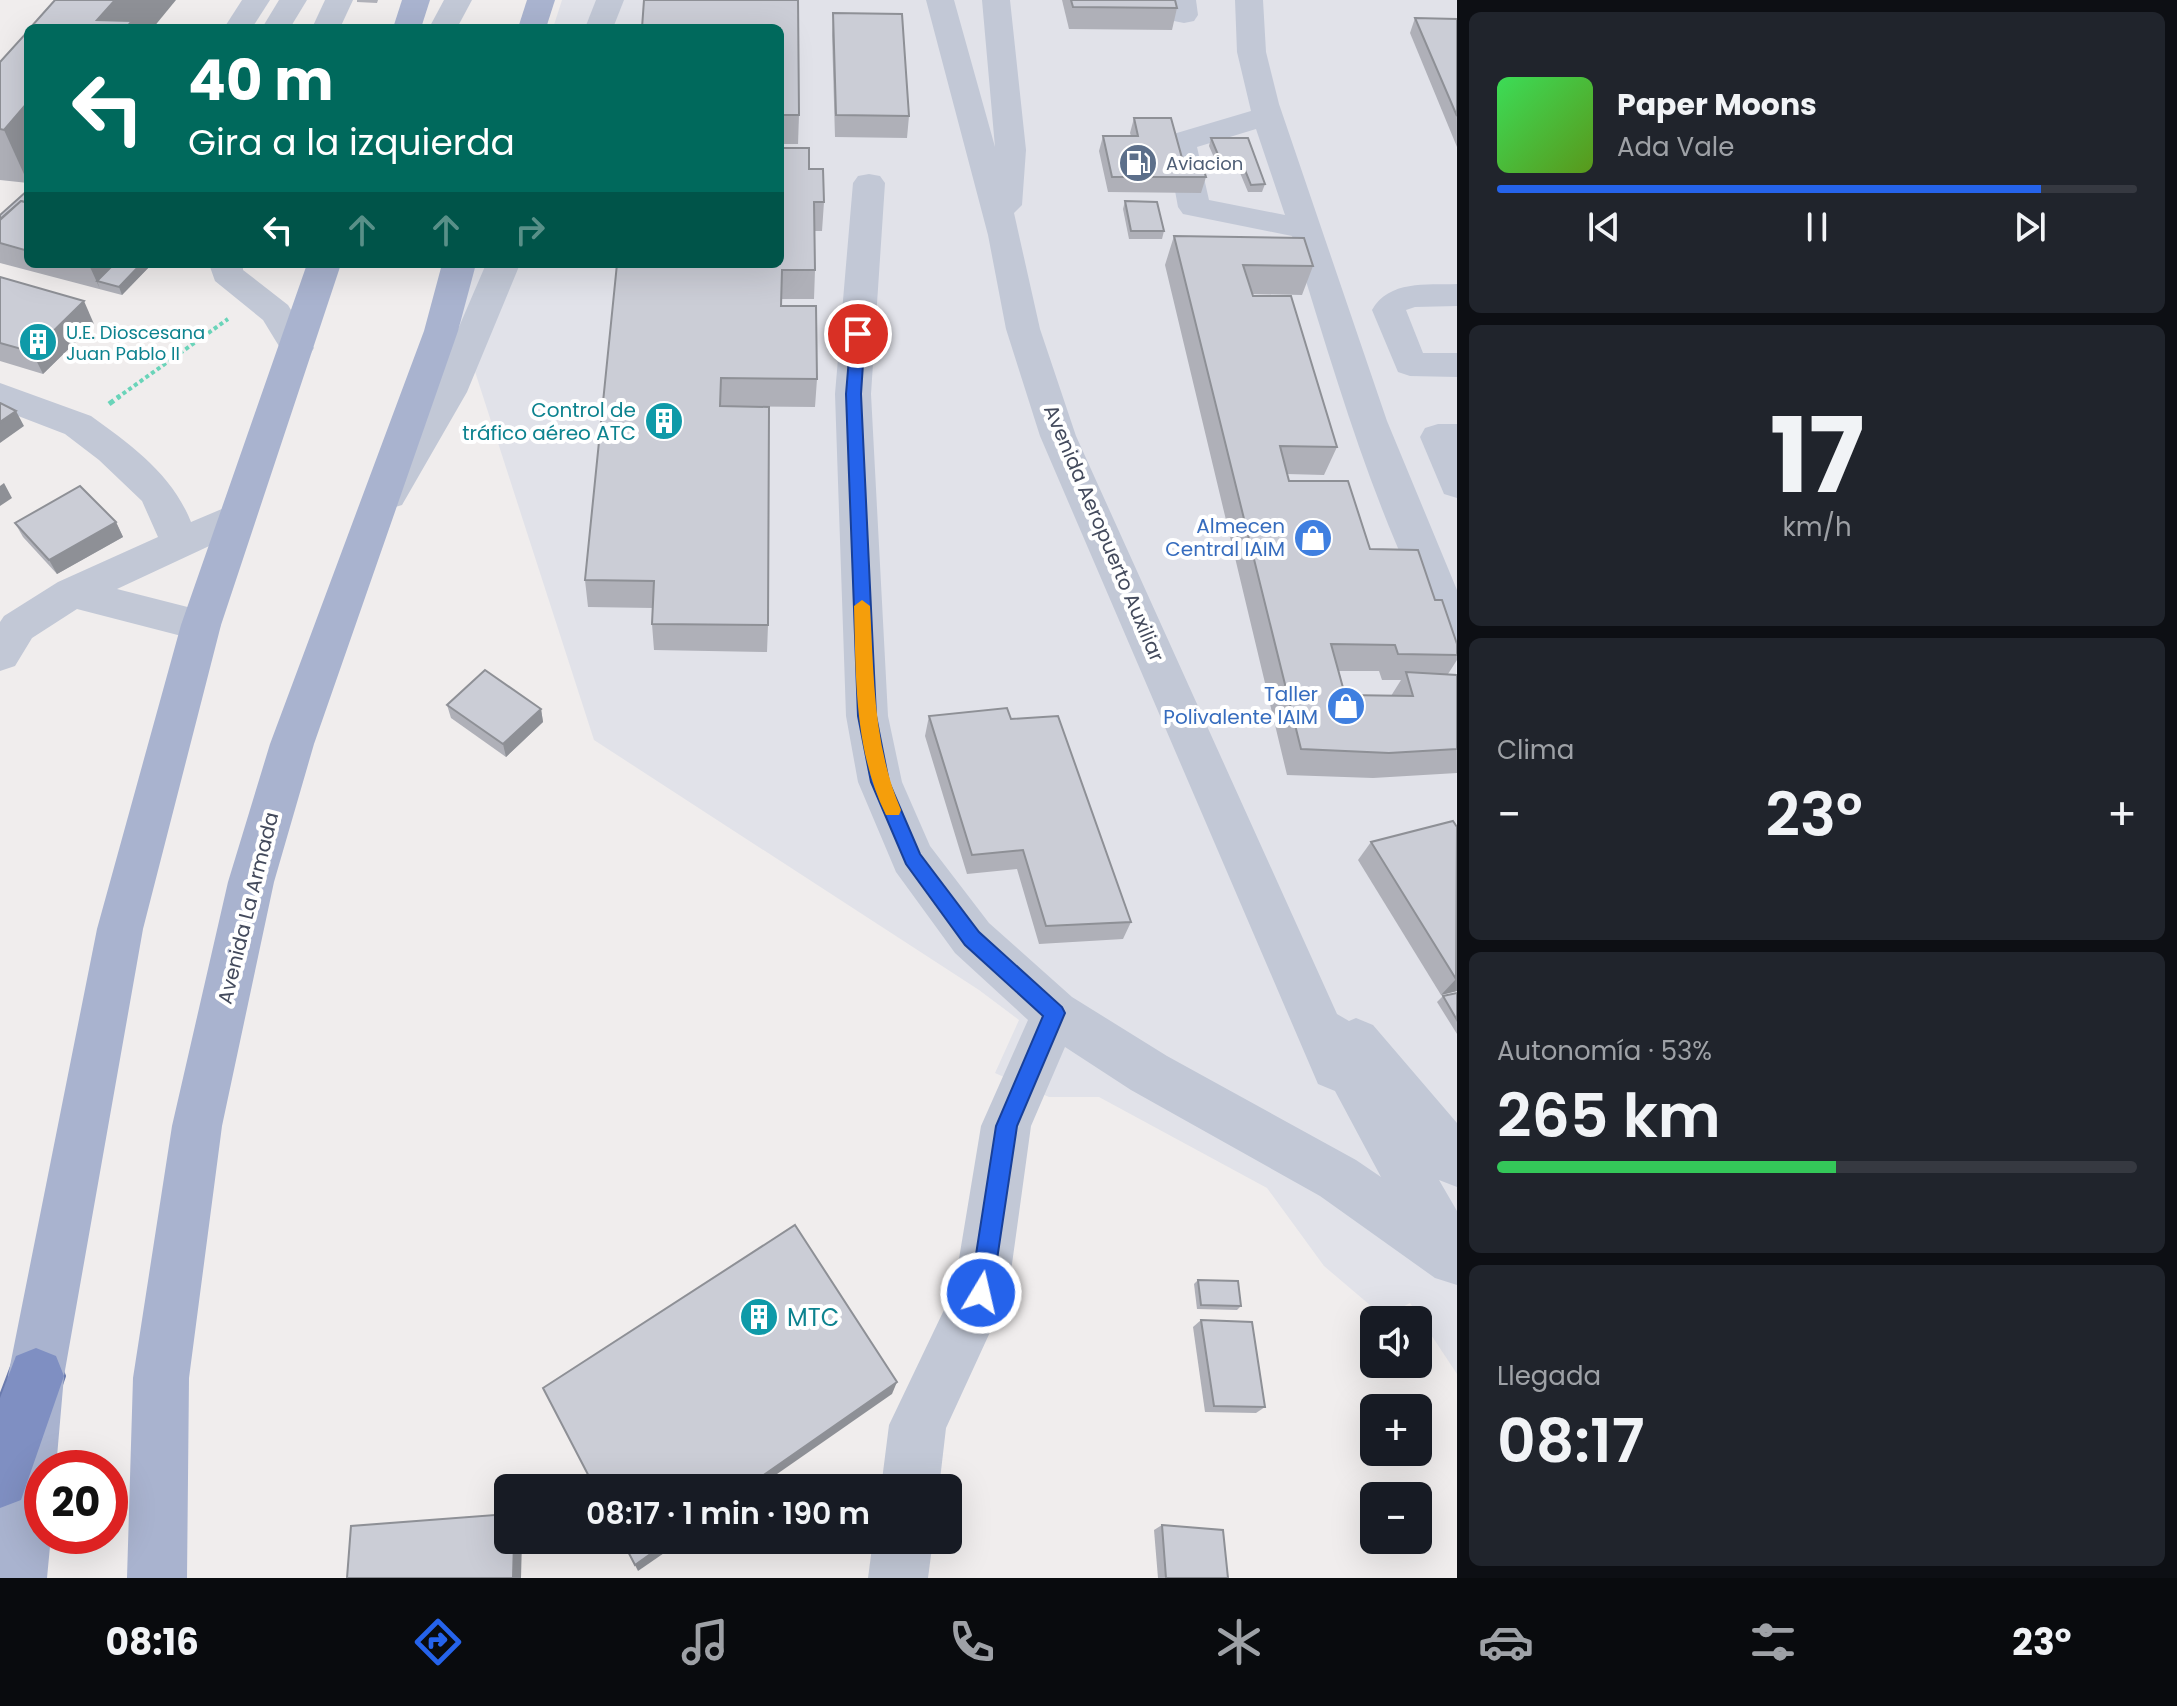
<!DOCTYPE html>
<html lang="es">
<meta charset="utf-8">
<style>
:root{--surface:#171b24;--page:#20242c;--text:#f1f3f6;--muted:#9ea1a6;--line:#363941;--accent:#2563eb}
body{margin:0;font-family:Poppins,sans-serif;background:var(--page);color:var(--text);height:100vh;display:flex;flex-direction:column;font-size:30px;white-space:nowrap}
*{box-sizing:border-box;margin:0}
p{font-size:26px;color:var(--muted)}
.icon{flex:none;width:44px;height:44px;fill:none;stroke:currentColor;stroke-width:2;stroke-linecap:round;stroke-linejoin:round}
.map{position:relative;flex:1;overflow:hidden}
.details{display:flex;flex-direction:column;gap:12px;padding:12px;background:#0d0f14;width:720px}
.details>*{flex:none}
.hud{position:absolute;left:24px;top:24px;width:760px;height:244px;border-radius:12px;box-shadow:0 8px 32px #0002;background:#00695c;color:#fff;overflow:hidden}
.buttons{position:absolute;left:1360px;top:1306px;display:grid;gap:16px}
.buttons a{display:grid;place-items:center;width:72px;height:72px;border-radius:12px;background:var(--surface);box-shadow:0 8px 32px #0002;font-size:40px}
.speed{position:absolute;left:24px;top:1450px;display:flex;gap:16px;font-size:40px;font-weight:700;text-align:center}
.speed>*{display:grid;place-content:center;width:104px;height:104px;border-radius:50%;background:var(--surface);box-shadow:0 8px 32px #0002;line-height:1}
.speed .limit{border:12px solid #d22;background:#fff;color:#111}
.pin{position:absolute;display:grid;place-items:center;width:68px;height:68px;color:#fff;margin:-34px;border:4px solid #fff;border-radius:50%;box-shadow:0 2px 8px #0007}
.me{position:absolute;width:88px;margin:-44px;rotate:9deg;stroke-linejoin:round;filter:drop-shadow(0 0 6px #0008)}
.turn{display:flex;align-items:center;gap:28px;height:168px;padding:0 32px;font-size:36px}
.turn .icon{width:104px;height:104px;stroke-width:2.5}
.turn b{display:block;font-size:56px;line-height:68px}
.lanes{display:flex;align-items:center;height:76px;padding:0 32px;background:#0003;justify-content:center;gap:40px;direction:ltr}
.lanes .off{opacity:.35}
.big{font-size:60px;font-weight:600;line-height:1.1}
.details .widget{flex:1;display:flex;flex-direction:column;justify-content:center;gap:12px;min-width:0;padding:0 28px;border-radius:12px;background:var(--page)}
.details .dial{align-items:center;gap:0}
.dial b{font-size:104px;line-height:1}
.song{display:flex;align-items:center;gap:24px}
.cover{width:96px;height:96px;border-radius:12px;background:linear-gradient(135deg,hsl(130 70% 55%),hsl(90 70% 35%))}
.played{height:8px;border-radius:4px;background:linear-gradient(90deg,var(--accent) 85%,var(--line) 85%)}
.keys{display:flex;justify-content:space-around;direction:ltr}
.heat{display:flex;justify-content:space-between;align-items:center;font-size:44px;direction:ltr}
.charge{height:12px;border-radius:6px;background:linear-gradient(90deg,#34c759 53%,var(--line) 0)}
.trip{position:absolute;left:494px;top:1474px;width:468px;height:80px;border-radius:12px;background:var(--surface);box-shadow:0 8px 32px #0002;font-weight:600;line-height:80px;text-align:center}
.menu{display:flex;height:128px;justify-content:space-around;align-items:center;background:#090b0e;color:var(--muted)}
.menu .icon{width:56px;height:56px}
.menu .active{color:var(--accent)}
.menu b{font-size:36px;color:var(--text)}
main{display:flex;flex:1;min-height:0}
.map>svg:first-child{display:block}
</style>
<main>
<div class="map">
<svg width="1457" height="1578" viewBox="0 0 1457 1578">
<rect width="100%" height="100%" fill="#f0eded"/>
<polygon fill="#e1e2e9" points="562,0 1457,0 1457,1374 1410,1303 1384,1317 1324,1266 1267,1188 1099,1097 1049,1097 995,1073 1019,1020 979,990 594,740 458,319 476,264 780,264 780,28 553,28"/>
<g fill="none" stroke-linecap="round" stroke-linejoin="round">
<defs>
<polygon id="highway" points="36,1348 56,1356 64,1376 21,1500 0,1508 0,1398 16,1356"/>
</defs>
<use href="#highway" stroke="#6a7aad" stroke-width="4"/>
<polyline stroke="#6ad4b9" stroke-width="4" stroke-dasharray="4 3" stroke-linecap="butt" points="117,398 228,319"/>
<polyline stroke="#6ad4b9" stroke-width="5" stroke-dasharray="6 4" stroke-linecap="butt" points="109,404 120,396"/>
<g fill="#c2c8d6" fill-rule="evenodd">
<polygon points="242,0 270,0 252,28 224,28"/>
<polygon points="279,0 307,0 290,28 262,28"/>
<polygon points="325,0 353,0 340,28 312,28"/>
<polygon points="444,0 472,0 457,28 429,28"/>
<polygon points="596,0 624,0 613,28 585,28"/>
<polygon points="926,0 954,0 995,147 982,0 1010,0 1026,150 1022,205 1014,213 1040,329 1076,436 1337,1014 1349,1021 1356,1018 1373,1025 1457,1123 1457,1187 1439,1180 1457,1211 1457,1285 1435,1278 1320,1196 1131,1090 1065,1047 1031,1126 1008,1293 946,1428 939,1488 881,1488 889,1425 954,1289 981,1126 1028,1020 955,953 896,872 858,782 846,716 835,394 853,183 858,176 869,174 880,176 885,183 871,394 888,716 902,782 930,846 989,923 1072,997 1167,1056 1356,1160 1381,1177 1335,1091 1318,1084 1040,436 1006,329 988,235"/>
<polygon points="1168,0 1196,0 1198,15 1194,21 1184,23 1174,21"/>
<path d="M1235,0H1263L1266,52L1279,104L1387,421L1457,590V647L1443,642C1374,515 1335,373 1292,236L1183,214L1178,207L1166,142L1170,135L1251,111L1237,52ZM1256,129L1285,215L1209,200L1197,147Z"/>
<polygon points="209,264 243,264 243,270 288,305 314,348 309,356 297,359 285,356 263,320 215,281"/>
<polygon points="486,264 520,264 467,392 402,505 389,509 376,505 370,495 431,392"/>
<path d="M1457,284V306L1415,307L1406,310L1423,353H1457V377L1410,376L1398,372L1372,310C1389,280 1426,285 1457,284Z"/>
<path d="M0,383L91,416C131,445 172,474 191,522L236,503L250,507L255,517L250,527L117,589L215,614L221,625L215,636L201,641L77,609L32,638L15,666L0,671V622L4,616L58,582L158,537L142,501L99,460L65,434L0,409Z"/>
<polygon points="1438,424 1457,424 1457,498 1444,494 1420,437 1425,428"/>
<polygon points="873,1540 933,1540 928,1578 868,1578"/>
</g>
<g fill="#a9b3cf" fill-rule="evenodd">
<polygon points="402,0 430,0 421,28 393,28"/>
<polygon points="527,0 555,0 546,28 518,28"/>
<polygon points="307,264 341,264 221,625 143,929 64,1376 56,1468 42,1468 42,1536 51,1536 47,1578 0,1578 0,1452 8,1376 97,929 181,625"/>
<polygon points="442,264 476,264 458,331 314,744 274,882 222,1126 189,1378 187,1578 127,1578 133,1378 172,1126 228,882 270,744 424,331"/>
</g>
<use href="#highway" fill="#7f8fc2" fill-rule="evenodd"/>
</g>
<g fill="#afb0b8" fill-rule="evenodd">
<polygon points="357,0 378,0 377,3 357,2"/>
<polygon points="1062,0 1175,0 1177,8 1172,30 1069,29"/>
<polygon points="833,13 909,116 907,138 835,137 832,35"/>
<polygon points="1415,18 1457,19 1457,147 1410,33"/>
<polygon points="780,28 799,115 798,144 780,144"/>
<polygon points="28,31 28,183 0,180 0,62"/>
<polygon points="1134,118 1206,177 1201,193 1108,192 1099,151 1103,136 1131,136 1130,133"/>
<polygon points="1211,138 1248,138 1265,184 1262,192 1248,192 1238,168 1219,169 1209,146"/>
<polygon points="809,169 824,202 822,231 814,231 815,270 814,299 781,299 781,306 817,379 815,407 721,406 768,625 767,652 654,650 652,624 653,608 588,607 585,580"/>
<polygon points="28,190 28,264 152,264 122,295 0,263 0,215"/>
<polygon points="1125,201 1164,231 1162,239 1129,239 1123,209"/>
<path d="M1174,236L1313,266L1302,295L1252,294L1337,447L1324,475L1287,474L1289,481L1370,549L1435,600L1457,644V660L1448,674L1457,675V773L1373,778L1287,775L1165,265ZM1339,671H1379L1382,680H1401L1391,696L1345,695Z"/>
<polygon points="0,277 94,324 43,374 0,361"/>
<polygon points="116,522 123,537 57,574 23,537 15,523"/>
<polygon points="447,705 541,709 543,722 506,757 451,718"/>
<polygon points="929,716 1011,719 1131,922 1123,939 1039,944 1017,869 967,874 925,736"/>
<polygon points="1457,827 1457,991 1441,995 1358,860 1371,842"/>
<polygon points="1457,993 1457,1034 1437,1002 1443,996"/>
<polygon points="1198,1280 1241,1306 1237,1310 1197,1309 1194,1284"/>
<polygon points="1201,1320 1265,1407 1256,1413 1205,1412 1193,1327"/>
<polygon points="1162,1525 1228,1578 1158,1578 1154,1530"/>
</g>
<g fill="#8e9096">
<polygon points="115,0 176,0 153,28 108,28 97,20"/>
<polygon points="28,102 28,183 4,130"/>
<polygon points="93,264 125,264 97,281 100,289 90,267"/>
<polygon points="141,264 152,264 122,295 119,287"/>
<polygon points="84,301 94,324 43,374 32,352"/>
<polygon points="16,411 24,426 0,443 0,422"/>
<polygon points="4,483 12,498 0,506 0,486"/>
<polygon points="116,522 123,537 57,574 49,560"/>
<polygon points="541,709 543,722 506,757 503,744"/>
<polygon points="1457,978 1457,991 1441,995 1456,979"/>
<polygon points="897,1382 892,1394 757,1488 745,1488"/>
<polygon points="514,1540 522,1540 521,1578 513,1578"/>
<polygon points="670,1540 683,1540 638,1571 635,1565"/>
</g>
<g fill="#cbcdd6" stroke="#8e9096" stroke-width="2">
<polygon points="55,0 115,0 97,20 132,21 126,28 106,28 107,27 93,25 91,28 30,28"/>
<polygon points="644,0 798,0 799,115 780,115 780,28 642,28"/>
<polygon points="1071,0 1175,0 1177,8 1073,7"/>
<polygon points="833,13 902,14 909,116 836,115"/>
<polygon points="1415,18 1457,19 1457,116"/>
<polygon points="28,31 28,102 4,130 0,129 0,62"/>
<polygon points="1134,118 1171,118 1182,158 1200,158 1206,177 1112,177 1103,136 1138,136"/>
<polygon points="1211,138 1248,138 1265,184 1251,185 1241,160 1221,162"/>
<polygon points="780,148 809,148 809,169 823,169 824,202 814,202 815,270 782,270 781,306 816,306 817,379 721,378 720,406 769,407 768,625 652,624 654,581 585,580 617,264 780,264"/>
<polygon points="28,190 28,203 21,201 0,219 0,215"/>
<polygon points="21,201 28,203 28,251 0,243 0,220"/>
<polygon points="1125,201 1157,202 1164,231 1131,231"/>
<polygon points="1174,236 1304,238 1313,266 1243,265 1253,296 1291,296 1337,447 1280,446 1289,481 1348,481 1370,549 1418,550 1435,600 1442,600 1457,644 1457,655 1398,654 1395,645 1331,644 1345,695 1413,696 1406,672 1457,675 1457,749 1389,753 1301,749"/>
<polygon points="78,264 93,264 90,267"/>
<polygon points="114,264 141,264 119,287 97,281"/>
<polygon points="0,277 84,301 32,352 0,343"/>
<polygon points="0,403 16,411 0,422"/>
<polygon points="80,486 116,522 49,560 15,523"/>
<polygon points="485,670 541,709 503,744 447,705"/>
<polygon points="1007,708 1011,719 1058,716 1131,922 1046,926 1023,850 972,855 929,716"/>
<polygon points="1453,821 1457,827 1456,979 1371,842"/>
<polygon points="1457,993 1457,1020 1443,996"/>
<polygon points="795,1225 897,1382 745,1488 595,1488 543,1388"/>
<polygon points="1198,1280 1238,1281 1241,1306 1201,1305"/>
<polygon points="1201,1320 1252,1322 1265,1407 1214,1406"/>
<polygon points="508,1514 508,1540 514,1540 513,1578 347,1578 351,1526"/>
<polygon points="1162,1525 1223,1530 1228,1578 1166,1578"/>
<polygon points="622,1540 670,1540 635,1565"/>
</g>
<polygon fill="#2563eb" stroke="#184099" stroke-width="2" points="858,329 865,334 861,394 876,716 889,782 920,854 979,932 1062,1007 1065,1013 1017,1126 992,1293 989,1301 981,1304 973,1301 970,1293 996,1126 1043,1016 965,945 906,864 871,782 858,716 846,394 851,334"/>
<path fill="#f59e0b" d="M862,600L870,606C874,676 873,745 901,810L899,815H886C854,750 856,677 854,606Z"/>
<defs>
<symbol id="fuel-disc" viewBox="-11 -11 22 22"><circle r="9.5" fill="#5c6f8a" stroke="#fff"/><path d="M-5.5-6h7V0h2V4h1.3V-2.5L3-4.5l.8-.8L6-3V5H2.5V1h-1V6h-7ZM-4.2-4.7v3.2H.2V-4.7Z" fill="#fff"/></symbol>
<symbol id="building-disc" viewBox="-11 -11 22 22"><circle r="9.5" fill="#0f9aa8" stroke="#fff"/><path d="M-4-6H4V6H1V3H-1V6H-4ZM-2.5-4.3h1.7v1.8h-1.7ZM.8-4.3h1.7v1.8H.8ZM-2.5-1h1.7V.8h-1.7ZM.8-1h1.7V.8H.8Z" fill="#fff"/></symbol>
<symbol id="shop-disc" viewBox="-11 -11 22 22"><circle r="9.5" fill="#3f7fe0" stroke="#fff"/><path d="M-5-2.5h2.3a2.7 3.5 0 0 1 5.4 0H5L5.5 6h-11ZM-1.5-2.5h3a1.5 2.3 0 0 0-3 0Z" fill="#fff"/></symbol>
</defs>
<g fill-rule="evenodd">
<use href="#fuel-disc" x="1116" y="141" width="44" height="44"/>
<use href="#building-disc" x="16" y="320" width="44" height="44"/>
<use href="#building-disc" x="642" y="399" width="44" height="44"/>
<use href="#shop-disc" x="1291" y="516" width="44" height="44"/>
<use href="#shop-disc" x="1324" y="684" width="44" height="44"/>
<use href="#building-disc" x="737" y="1295" width="44" height="44"/>
</g>
<g text-anchor="middle" dominant-baseline="central" stroke-width="8" stroke-linejoin="round" paint-order="stroke">
<g font-size="18" fill="#4e5e75" stroke="#fff" text-anchor="start">
<text x="1166" y="163">Aviacion</text>
</g>
<g font-size="18" fill="#0d838f" stroke="#fff" text-anchor="start">
<text x="66" y="332">U.E. Dioscesana<tspan x="66" dy="21">Juan Pablo II</tspan></text>
</g>
<g font-size="20" fill="#0d838f" stroke="#fff" text-anchor="end">
<text x="636" y="410">Control de<tspan x="636" dy="23">tráfico aéreo ATC</tspan></text>
</g>
<g font-size="20" fill="#366cbe" stroke="#fff" text-anchor="end">
<text x="1285" y="526">Almecen<tspan x="1285" dy="23">Central IAIM</tspan></text>
<text x="1318" y="694">Taller<tspan x="1318" dy="23">Polivalente IAIM</tspan></text>
</g>
<g font-size="20" fill="#434a5c" stroke="#fff">
<text transform="translate(1104 533) rotate(67)">Avenida Aeropuerto Auxiliar</text>
<text transform="translate(248 908) rotate(-76)">Avenida La Armada</text>
</g>
<g font-size="24" fill="#0d838f" stroke="#fff" text-anchor="start">
<text x="787" y="1317">MTC</text>
</g>
</g>
</svg>
<div class="buttons">
<a><svg class="icon" aria-label="sound" viewBox="0 0 24 24"><path d="M4 9h4l5-4v14l-5-4H4zM17 9q2 3 0 6"/></svg></a>
<a>+</a>
<a>−</a>
</div>
<div class="speed"><div class="limit">20</div></div>
<div class="pin" style="left:858px;top:334px;background:#d93025"><svg class="icon" aria-label="arrive" viewBox="0 0 24 24"><path d="M6 21V4h12l-3 4 3 4H6"/></svg></div>
<svg class="me" style="left:981px;top:1293px" viewBox="-20 -20 40 40"><circle r="17" fill="#2563eb" stroke="#fff" stroke-width="3"/><path d="M0-11L8 9 0 5-8 9z" fill="#fff"/></svg>
<div class="trip">08:17 · 1 min · 190 m</div>
<div class="hud">
<div class="turn"><svg class="icon" aria-label="left" viewBox="0 0 24 24"><path d="M17 20v-9H6M10 6l-5 5 5 5"/></svg><div><b>40 m</b>Gira a la izquierda</div></div>
<div class="lanes"><svg class="icon" aria-label="left" viewBox="0 0 24 24"><path d="M17 20v-9H6M10 6l-5 5 5 5"/></svg><svg class="icon off" aria-label="ahead" viewBox="0 0 24 24"><path d="M12 20V5M6 11l6-6 6 6"/></svg><svg class="icon off" aria-label="ahead" viewBox="0 0 24 24"><path d="M12 20V5M6 11l6-6 6 6"/></svg><svg class="icon off" aria-label="right" viewBox="0 0 24 24"><path d="M7 20v-9h11M14 6l5 5-5 5"/></svg></div>
</div>
</div>
<section class="details">
<div class="widget">
<div class="song"><i class="cover"></i><div><b>Paper Moons</b><p>Ada Vale</p></div></div>
<div class="played"></div>
<div class="keys"><svg class="icon" aria-label="previous" viewBox="0 0 24 24"><path d="M18 5L8 12l10 7zM5 5v14"/></svg><svg class="icon" aria-label="pause" viewBox="0 0 24 24"><path d="M8 5v14M16 5v14"/></svg><svg class="icon" aria-label="next" viewBox="0 0 24 24"><path d="M6 5l10 7-10 7zM19 5v14"/></svg></div>
</div>
<div class="widget dial"><b>17</b><p>km/h</p></div>
<div class="widget"><p>Clima</p>
<div class="heat"><a>−</a><b class="big">23°</b><a>+</a></div>
</div>
<div class="widget"><p>Autonomía · 53%</p><b class="big">265 km</b><div class="charge"></div></div>
<div class="widget"><p>Llegada</p><b class="big">08:17</b></div>
</section>
</main>
<nav class="menu">
<b>08:16</b>
<svg class="icon active" aria-label="directions" viewBox="0 0 24 24"><path d="M12 3l9 9-9 9-9-9zM9 14v-3h6M13 9l2 2-2 2"/></svg>
<svg class="icon" aria-label="music" viewBox="0 0 24 24"><path d="M9 18V5l10-2v13"/><circle cx="6" cy="18" r="3"/><circle cx="16" cy="16" r="3"/></svg>
<svg class="icon" aria-label="phone" viewBox="0 0 24 24"><path d="M5 4h4l2 5-3 2q2 4 5 5l2-3 5 2v4C11 20 4 13 5 4z"/></svg>
<svg class="icon" aria-label="climate" viewBox="0 0 24 24"><path d="M12 3v18M4 7l16 10M4 17L20 7"/></svg>
<svg class="icon" aria-label="car" viewBox="0 0 24 24"><path d="M5 17H2v-5l4-1 3-4h7l3 4 3 1v5h-3M9 17h6M6 11h13"/><circle cx="7" cy="17" r="2"/><circle cx="17" cy="17" r="2"/></svg>
<svg class="icon" aria-label="filters" viewBox="0 0 24 24"><path d="M4 7h16M4 17h16"/><circle cx="9" cy="7" r="2"/><circle cx="15" cy="17" r="2"/></svg>
<b>23°</b>
</nav>
